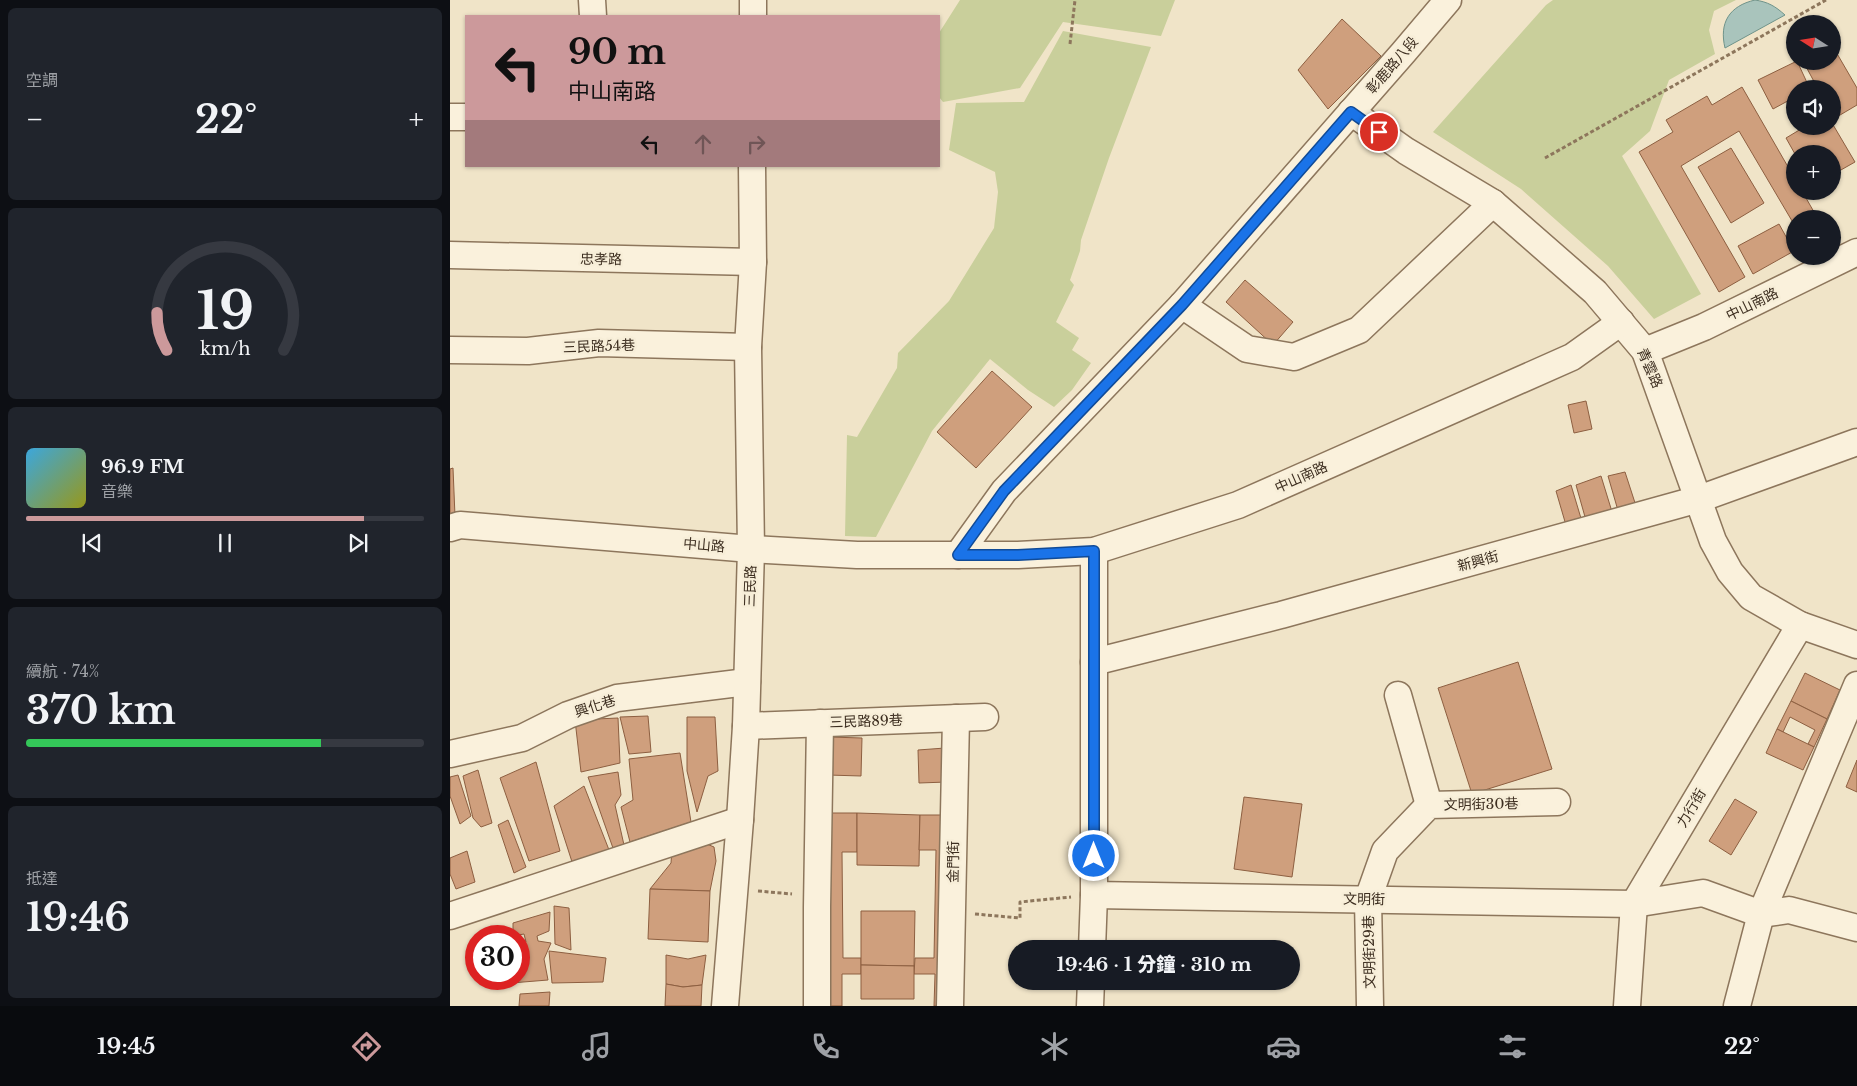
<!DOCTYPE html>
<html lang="zh-TW">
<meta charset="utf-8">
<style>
:root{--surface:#171b24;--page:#20242c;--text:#f1f3f6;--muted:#9ea1a6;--line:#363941;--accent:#cc999b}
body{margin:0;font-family:"Libre Baskerville","Noto Sans TC",serif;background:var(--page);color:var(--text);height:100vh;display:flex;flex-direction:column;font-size:19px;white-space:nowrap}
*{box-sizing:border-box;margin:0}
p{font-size:16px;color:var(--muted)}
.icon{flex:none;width:28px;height:28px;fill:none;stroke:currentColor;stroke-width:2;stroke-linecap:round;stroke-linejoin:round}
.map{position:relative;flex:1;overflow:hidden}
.details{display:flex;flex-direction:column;gap:8px;padding:8px;background:#0d0f14;width:450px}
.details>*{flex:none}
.guide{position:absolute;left:15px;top:15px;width:475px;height:152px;border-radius:0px;box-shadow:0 1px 4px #0004;background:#cc999b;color:#111;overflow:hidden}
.needle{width:32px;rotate:282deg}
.controls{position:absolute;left:1336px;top:15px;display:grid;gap:10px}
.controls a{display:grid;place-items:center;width:55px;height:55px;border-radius:50%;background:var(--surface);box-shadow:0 1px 4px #0004;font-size:25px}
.speed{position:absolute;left:15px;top:925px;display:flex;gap:10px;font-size:25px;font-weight:700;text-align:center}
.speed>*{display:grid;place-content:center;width:65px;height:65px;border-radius:50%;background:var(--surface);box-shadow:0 1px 4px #0004;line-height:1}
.speed .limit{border:8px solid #d22;background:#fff;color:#111}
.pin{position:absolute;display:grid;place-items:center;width:42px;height:42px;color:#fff;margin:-21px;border:2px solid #fff;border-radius:50%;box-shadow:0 1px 5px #0007}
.me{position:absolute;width:55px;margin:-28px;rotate:0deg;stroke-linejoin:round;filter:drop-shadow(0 0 4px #0008)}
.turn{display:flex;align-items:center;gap:18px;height:105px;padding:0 20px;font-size:22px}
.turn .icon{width:65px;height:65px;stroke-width:2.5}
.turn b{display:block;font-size:35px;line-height:42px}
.lanes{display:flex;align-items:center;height:48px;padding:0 20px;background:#0003;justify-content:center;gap:25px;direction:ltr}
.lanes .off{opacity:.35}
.big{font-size:38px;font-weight:800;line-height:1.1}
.details .tile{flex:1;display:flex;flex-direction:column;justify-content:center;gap:8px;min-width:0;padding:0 18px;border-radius:8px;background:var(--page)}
.details .dial{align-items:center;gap:0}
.dial svg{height:130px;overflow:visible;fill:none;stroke:var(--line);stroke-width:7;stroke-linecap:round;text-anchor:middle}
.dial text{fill:var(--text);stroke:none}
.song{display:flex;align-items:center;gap:15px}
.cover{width:60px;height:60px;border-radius:8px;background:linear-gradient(135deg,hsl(200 70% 55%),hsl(60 70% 35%))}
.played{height:5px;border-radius:2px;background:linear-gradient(90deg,var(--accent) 85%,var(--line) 85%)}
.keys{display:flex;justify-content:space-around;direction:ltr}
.heat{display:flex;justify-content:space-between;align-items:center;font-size:28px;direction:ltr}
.charge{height:8px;border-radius:4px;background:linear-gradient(90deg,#34c759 74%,var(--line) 0)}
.trip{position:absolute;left:558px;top:940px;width:292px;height:50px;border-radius:25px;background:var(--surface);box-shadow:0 1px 4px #0004;font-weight:800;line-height:50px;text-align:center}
.tabs{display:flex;height:80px;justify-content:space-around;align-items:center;background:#090b0e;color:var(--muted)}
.tabs .icon{width:35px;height:35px}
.tabs .selected{color:var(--accent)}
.tabs b{font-size:22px;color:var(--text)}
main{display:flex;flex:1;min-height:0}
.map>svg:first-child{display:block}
</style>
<main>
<section class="details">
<div class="tile"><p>空調</p>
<div class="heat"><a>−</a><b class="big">22°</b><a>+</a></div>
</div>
<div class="tile dial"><svg viewBox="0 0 100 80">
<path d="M14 69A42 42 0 1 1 86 69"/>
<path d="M14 69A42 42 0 0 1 8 46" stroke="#cc999b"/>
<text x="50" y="56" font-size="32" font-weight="700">19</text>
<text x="50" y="72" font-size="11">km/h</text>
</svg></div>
<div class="tile">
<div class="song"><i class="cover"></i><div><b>96.9 FM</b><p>音樂</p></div></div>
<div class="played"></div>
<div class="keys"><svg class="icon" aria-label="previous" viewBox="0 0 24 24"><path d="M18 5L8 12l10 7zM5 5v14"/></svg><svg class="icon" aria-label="pause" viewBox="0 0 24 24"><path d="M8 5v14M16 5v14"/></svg><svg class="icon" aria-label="next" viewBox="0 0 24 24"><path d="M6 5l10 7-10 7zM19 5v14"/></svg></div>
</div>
<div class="tile"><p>續航 · 74%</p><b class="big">370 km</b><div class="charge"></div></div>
<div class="tile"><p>抵達</p><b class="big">19:46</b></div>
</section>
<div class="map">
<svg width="1407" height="1006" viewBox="0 0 1407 1006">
<rect width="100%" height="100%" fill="#f0e4c8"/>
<g fill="#c9cf9b">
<polygon points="510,0 725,0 711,36 613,22 570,88 493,102 489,97 489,33"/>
<polygon points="1103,0 1286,0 1264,11 1259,30 1265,54 1219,80 1200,131 1172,156 1251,294 1204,319 1158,266 1071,189 983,132 1096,5"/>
<polygon points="613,31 701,47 659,158 631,240 630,251 620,280 624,285 606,322 629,338 622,350 641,363 622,390 604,407 578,390 540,359 482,431 426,537 395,536 397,435 407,437 447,368 448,353 499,301 544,228 548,192 545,172 499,150 506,103 574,102"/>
</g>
<path fill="#a9c4bc" stroke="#6f938a" d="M1305,0C1318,2 1325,6 1335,15L1275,48C1269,23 1279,6 1305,0Z"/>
<g fill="#cf9f7d" stroke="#8d5f41">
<polygon points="892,19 931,56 878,109 848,70"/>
<polygon points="1382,45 1407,88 1407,105 1385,118 1382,113 1382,89 1368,89 1353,61 1382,61"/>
<polygon points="1347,61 1360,89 1345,89 1345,97 1323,109 1308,80"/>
<polygon points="1292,87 1345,179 1345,191 1352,191 1368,219 1345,219 1345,226 1289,131 1231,166 1295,277 1269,292 1189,152 1223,132 1216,120 1257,96 1262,105"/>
<polygon points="1382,123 1405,162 1382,175 1382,154 1345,154 1336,138 1356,126 1382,126"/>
<polygon points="1281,148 1314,203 1281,223 1248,167"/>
<polygon points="1329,224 1344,251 1303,274 1288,246"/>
<polygon points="795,280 843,322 823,345 776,302"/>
<polygon points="542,371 582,407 526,468 487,432"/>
<polygon points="1136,401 1142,429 1124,433 1118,405"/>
<polygon points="3,468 5,516 0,516 0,469"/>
<polygon points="1175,472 1187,509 1169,514 1158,476"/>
<polygon points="1151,476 1163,515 1137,524 1126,485"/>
<polygon points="1121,485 1133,525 1118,532 1106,491"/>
<polygon points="1068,662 1102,769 1022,794 988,688"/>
<polygon points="1355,673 1390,690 1377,719 1341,701"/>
<polygon points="1341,701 1377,719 1364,747 1358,744 1365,730 1340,717 1333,732 1327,729"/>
<polygon points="198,716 201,752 179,754 170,717"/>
<polygon points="237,717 265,717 268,771 258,776 247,812 237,771"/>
<polygon points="168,718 170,763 131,772 125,720"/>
<polygon points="1327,729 1364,747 1353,770 1316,753"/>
<polygon points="379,737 412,738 411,776 378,775"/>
<polygon points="495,748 497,782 469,783 468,750"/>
<polygon points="230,753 241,822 180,842 171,807 183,800 179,759"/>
<polygon points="1407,760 1407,792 1396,787"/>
<polygon points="86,762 110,851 79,861 50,778"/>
<polygon points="28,770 42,823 31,827 23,818 13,776"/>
<polygon points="168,772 171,795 165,805 174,845 164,851 138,777"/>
<polygon points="8,775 21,816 10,824 0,796 0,777"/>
<polygon points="134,786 161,855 124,868 104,806"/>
<polygon points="794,797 852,804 842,877 784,869"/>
<polygon points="1285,799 1307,812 1281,855 1259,841"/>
<polygon points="377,813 407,813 407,852 392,852 393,958 411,958 411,974 392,974 392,1006 377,1006"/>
<polygon points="407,813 470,815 469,866 407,865"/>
<polygon points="470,815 498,815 495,1006 484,1006 485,974 464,974 465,958 484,958 486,850 469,850"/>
<polygon points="58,820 76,867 64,873 48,825"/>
<polygon points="252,842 264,847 266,861 260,891 200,889 221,863 222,849"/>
<polygon points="17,851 25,882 6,889 0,874 0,858"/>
<polygon points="200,889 260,891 258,942 198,939"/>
<polygon points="104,906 119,908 121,950 105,944"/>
<polygon points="411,911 465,911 464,966 411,965"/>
<polygon points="100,912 99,931 87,936 88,941 101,943 94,959 98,980 61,983 62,979 69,979 69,947 76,942 74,934 63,936 63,923"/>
<polygon points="99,951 156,958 153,982 102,983"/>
<polygon points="216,955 238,959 256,955 252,985 233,987 216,984"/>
<polygon points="411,965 464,966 464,999 411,999"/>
<polygon points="216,984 233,987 252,985 251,1006 215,1006"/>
<polygon points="100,992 99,1006 69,1006 70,994"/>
</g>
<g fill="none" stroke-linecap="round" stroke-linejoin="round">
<defs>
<g id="minor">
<polyline points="142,0 143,16"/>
<polyline points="303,16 303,0"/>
<polyline points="901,112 956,151 1043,203 1145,292 1195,351 1263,541 1280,572 1301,597 1350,625 1407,645"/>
<polyline points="0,117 16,117"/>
<polyline points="0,255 303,262"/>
<polyline points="732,305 797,349 844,357 909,330 1043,203"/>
<polyline points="0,350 78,351 149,343 298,347"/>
<polyline points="1195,351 1254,327 1407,252"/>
<polyline points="0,528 10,525 301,549 407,555 568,555 644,551 788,505 1122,357 1171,322"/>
<polyline points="508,555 554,491 732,305 953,53 998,0"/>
<polyline points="644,662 831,615 1249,499 1407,442"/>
<polyline points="948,695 979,805"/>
<polyline points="296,726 535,717"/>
<polyline points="0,754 72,738 118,715 167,698 297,682"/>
<polyline points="644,895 1184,904 1253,893 1311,914 1339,910 1407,928"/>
<polyline points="0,916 290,820"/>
<polyline points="642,949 644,895 644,551"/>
<polyline points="275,1006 290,820 296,726 301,549 298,347 303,262 302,166"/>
<polyline points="367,1006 367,907 370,723"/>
<polyline points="500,1006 506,718"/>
<polyline points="640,1006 641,981"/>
<polyline points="920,1006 918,899 935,851 979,805 1107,802"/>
<polyline points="1177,1006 1184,904 1350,625"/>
<polyline points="1287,1006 1311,914 1407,685"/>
</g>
</defs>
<use href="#minor" stroke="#8d765c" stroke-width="29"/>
<g stroke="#8d765c" stroke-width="3" stroke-dasharray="4 2.5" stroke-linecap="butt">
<polyline points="620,44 625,0"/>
<polyline points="1095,158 1376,0"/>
<polyline points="308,891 342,894"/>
<polyline points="525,914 570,918 570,902 621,897"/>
</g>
<use href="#minor" stroke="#faf1dc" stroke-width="26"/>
</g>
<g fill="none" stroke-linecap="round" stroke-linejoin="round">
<defs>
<polyline id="route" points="644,856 644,551 568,555 508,555 554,491 732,305 901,112 929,132"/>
</defs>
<use href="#route" stroke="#114b97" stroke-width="12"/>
<use href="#route" stroke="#1a73e8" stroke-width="9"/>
</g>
<g text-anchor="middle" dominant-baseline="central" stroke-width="5" stroke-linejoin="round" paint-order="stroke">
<g font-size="14" fill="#3d2e20" stroke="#f7eed8">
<text transform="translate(942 65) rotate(-49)">彰鹿路八段</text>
<text transform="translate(151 259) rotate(1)">忠孝路</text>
<text transform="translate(1302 304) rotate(-26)">中山南路</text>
<text transform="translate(149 346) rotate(-2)">三民路54巷</text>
<text transform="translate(1200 368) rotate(66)">青雲路</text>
<text transform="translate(851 477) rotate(-24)">中山南路</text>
<text transform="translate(254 545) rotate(5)">中山路</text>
<text transform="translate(1028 561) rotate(-15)">新興街</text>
<text transform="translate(300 586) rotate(-88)">三民路</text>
<text transform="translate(145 706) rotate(-18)">興化巷</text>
<text transform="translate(416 721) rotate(-2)">三民路89巷</text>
<text transform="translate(1031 804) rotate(-1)">文明街30巷</text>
<text transform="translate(1241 808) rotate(-59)">力行街</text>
<text transform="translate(503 862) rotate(-89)">金門街</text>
<text transform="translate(914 899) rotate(1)">文明街</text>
<text transform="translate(919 952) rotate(-91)">文明街29巷</text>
</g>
</g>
</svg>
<div class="controls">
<a><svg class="needle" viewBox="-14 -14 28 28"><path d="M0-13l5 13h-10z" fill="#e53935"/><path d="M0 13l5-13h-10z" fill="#9ea1a6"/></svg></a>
<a><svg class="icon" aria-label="sound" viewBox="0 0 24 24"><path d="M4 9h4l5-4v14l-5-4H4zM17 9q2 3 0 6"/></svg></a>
<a>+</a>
<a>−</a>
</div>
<div class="speed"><div class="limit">30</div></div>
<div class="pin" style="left:929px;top:132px;background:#d93025"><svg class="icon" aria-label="arrive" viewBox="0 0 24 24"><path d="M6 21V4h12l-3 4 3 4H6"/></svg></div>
<svg class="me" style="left:644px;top:856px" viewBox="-20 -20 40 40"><circle r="17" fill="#1a73e8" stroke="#fff" stroke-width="3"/><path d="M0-11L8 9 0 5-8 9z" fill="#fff"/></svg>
<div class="trip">19:46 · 1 分鐘 · 310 m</div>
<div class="guide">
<div class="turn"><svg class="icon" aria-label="left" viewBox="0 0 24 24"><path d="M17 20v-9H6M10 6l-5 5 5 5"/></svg><div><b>90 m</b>中山南路</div></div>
<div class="lanes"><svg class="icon" aria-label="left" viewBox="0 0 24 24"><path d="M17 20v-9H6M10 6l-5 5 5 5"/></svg><svg class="icon off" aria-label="ahead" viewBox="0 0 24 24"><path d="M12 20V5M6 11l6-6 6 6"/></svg><svg class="icon off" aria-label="right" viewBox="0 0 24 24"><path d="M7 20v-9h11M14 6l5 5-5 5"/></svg></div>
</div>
</div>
</main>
<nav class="tabs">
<b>19:45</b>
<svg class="icon selected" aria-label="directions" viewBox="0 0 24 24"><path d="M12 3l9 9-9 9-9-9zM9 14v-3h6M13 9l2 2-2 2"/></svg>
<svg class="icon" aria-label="music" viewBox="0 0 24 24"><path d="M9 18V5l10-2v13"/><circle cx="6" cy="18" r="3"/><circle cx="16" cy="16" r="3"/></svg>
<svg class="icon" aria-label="phone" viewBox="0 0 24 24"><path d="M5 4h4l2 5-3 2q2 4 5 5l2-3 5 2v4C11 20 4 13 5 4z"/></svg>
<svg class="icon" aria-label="climate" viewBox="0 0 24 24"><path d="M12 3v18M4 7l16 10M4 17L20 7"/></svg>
<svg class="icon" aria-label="car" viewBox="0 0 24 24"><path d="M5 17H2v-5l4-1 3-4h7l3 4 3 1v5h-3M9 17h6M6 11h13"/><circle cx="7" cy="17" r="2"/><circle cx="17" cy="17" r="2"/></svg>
<svg class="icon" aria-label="filters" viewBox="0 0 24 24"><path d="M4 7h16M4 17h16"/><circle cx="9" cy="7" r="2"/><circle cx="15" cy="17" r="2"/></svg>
<b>22°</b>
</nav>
